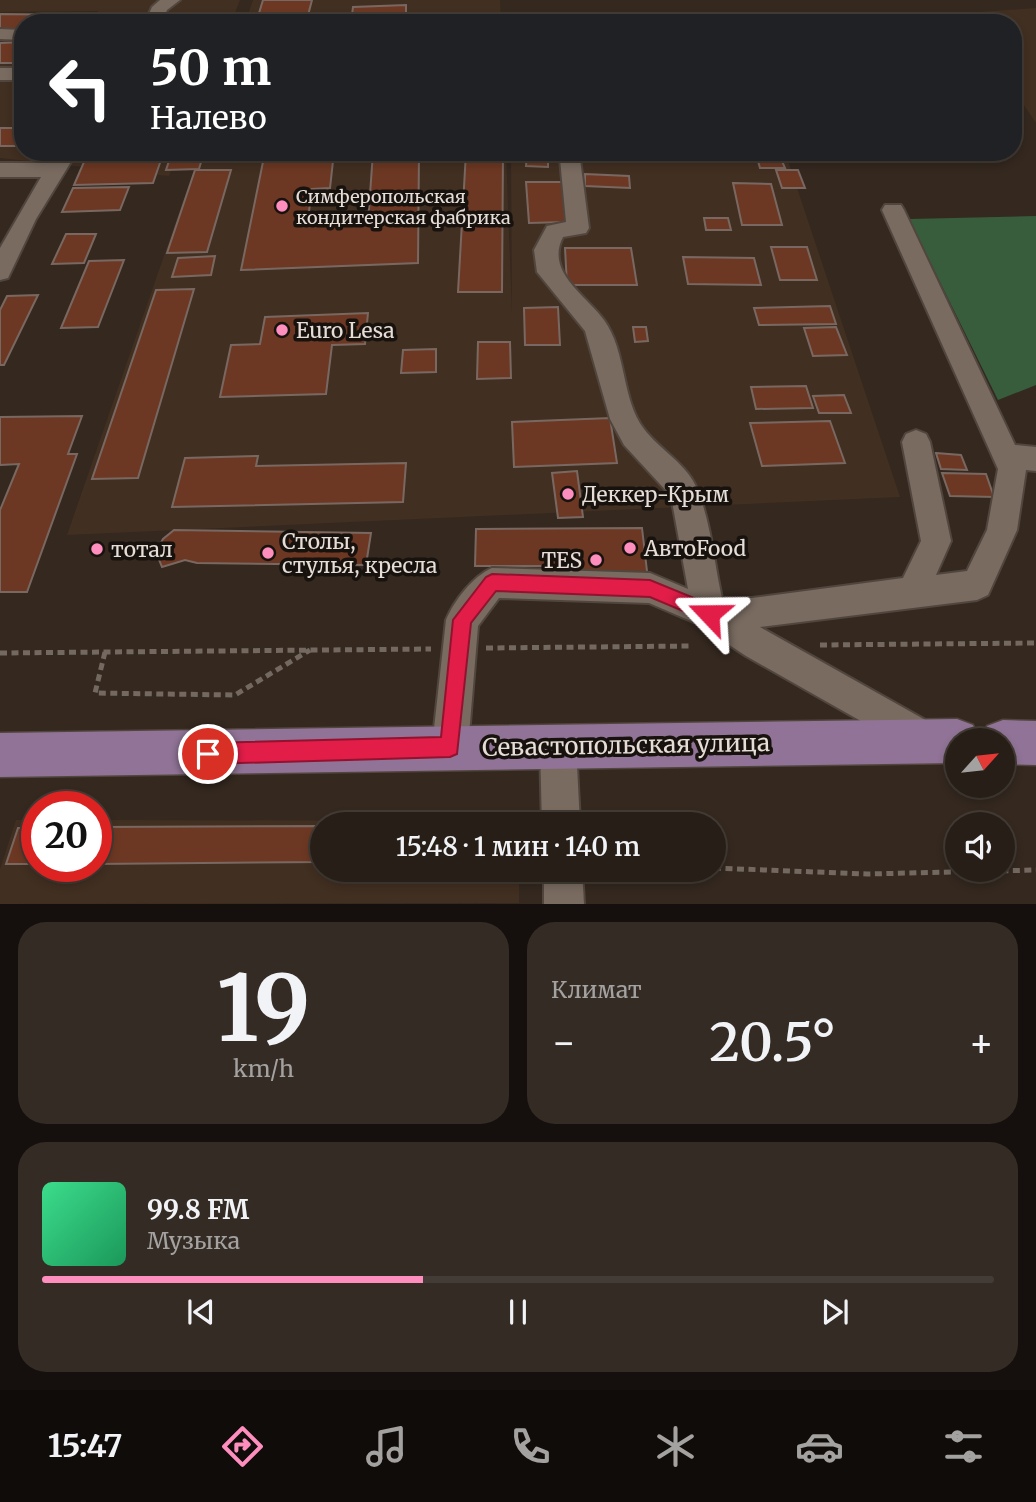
<!DOCTYPE html>
<html lang="ru">
<meta charset="utf-8">
<style>
:root{--surface:#271e17;--page:#332b24;--text:#f1f3f6;--muted:#a4a2a1;--line:#433c36;--accent:#fe8ebd}
body{margin:0;font-family:Merriweather,serif;background:var(--page);color:var(--text);height:100vh;display:flex;flex-direction:column;font-size:26px;white-space:nowrap}
*{box-sizing:border-box;margin:0}
p{font-size:23px;color:var(--muted)}
.icon{flex:none;width:38px;height:38px;fill:none;stroke:currentColor;stroke-width:2;stroke-linecap:round;stroke-linejoin:round}
.map{position:relative;height:904px;overflow:hidden}
.sheet{display:flex;flex-direction:column;gap:18px;padding:18px;background:#15100d;flex:1}
.sheet>*{flex:none}
.top-card{position:absolute;left:14px;top:14px;width:1008px;height:147px;border-radius:28px;box-shadow:0 4px 10px #0003,0 0 0 2px var(--line);background:#202124;color:#fff;overflow:hidden}
.needle{width:46px;rotate:63deg}
.buttons{position:absolute;left:945px;top:728px;display:grid;gap:14px}
.buttons a{display:grid;place-items:center;width:70px;height:70px;border-radius:50%;background:var(--surface);box-shadow:0 4px 10px #0003,0 0 0 2px var(--line);font-size:35px}
.speed{position:absolute;left:21px;top:791px;display:flex;gap:14px;font-size:35px;font-weight:700;text-align:center}
.speed>*{display:grid;place-content:center;width:91px;height:91px;border-radius:50%;background:var(--surface);box-shadow:0 4px 10px #0003,0 0 0 2px var(--line);line-height:1}
.speed .limit{border:10px solid #d22;background:#fff;color:#111}
.pin{position:absolute;display:grid;place-items:center;width:60px;height:60px;color:#fff;margin:-30px;border:4px solid #fff;border-radius:50%;box-shadow:0 2px 7px #0007}
.me{position:absolute;width:77px;margin:-38px;rotate:293deg;stroke-linejoin:round;filter:drop-shadow(0 0 5px #0008)}
.turn{display:flex;align-items:center;gap:24px;height:147px;padding:0 21px;font-size:32px}
.turn .icon{width:91px;height:91px;stroke-width:2.5}
.turn b{display:block;font-size:49px;line-height:60px}
.big{font-size:52px;font-weight:600;line-height:1.1}
.sheet .card{flex:1;display:flex;flex-direction:column;justify-content:center;gap:10px;min-width:0;padding:0 24px;border-radius:28px;background:var(--page)}
.sheet .dial{align-items:center;gap:0}
.dial b{font-size:91px;line-height:1}
.song{display:flex;align-items:center;gap:21px}
.cover{width:84px;height:84px;border-radius:10px;background:linear-gradient(135deg,hsl(150 70% 55%),hsl(150 70% 35%))}
.played{height:7px;border-radius:4px;background:linear-gradient(90deg,var(--accent) 40%,var(--line) 40%)}
.keys{display:flex;justify-content:space-around;direction:ltr}
.heat{display:flex;justify-content:space-between;align-items:center;font-size:38px;direction:ltr}
.sheet .tiles{flex:1;display:grid;gap:18px;grid-template-columns:1fr 1fr}
.card:last-child{grid-column:span 2}
.trip{position:absolute;left:310px;top:812px;width:416px;height:70px;border-radius:35px;background:var(--surface);box-shadow:0 4px 10px #0003,0 0 0 2px var(--line);font-weight:600;line-height:70px;text-align:center}
.menu{display:flex;height:112px;justify-content:space-around;align-items:center;background:#100c09;color:var(--muted)}
.menu .icon{width:49px;height:49px}
.menu .current{color:var(--accent)}
.menu b{font-size:32px;color:var(--text)}
.map>svg:first-child{display:block}
</style>
<div class="map">
<svg width="1036" height="904" viewBox="0 0 1036 904">
<rect width="100%" height="100%" fill="#34281f"/>
<g fill="#412f21">
<polygon points="0,0 240,0 231,23 92,23 98,11 0,12"/>
<polygon points="253,0 500,0 501,23 245,23"/>
<polygon points="1036,8 1036,123 1013,89 1013,23 970,23 964,13"/>
<polygon points="0,33 23,33 23,152 178,152 169,176 0,158"/>
<polygon points="200,152 506,152 512,314 511,152 785,152 900,497 67,535"/>
<polygon points="16,820 37,820 37,866 96,866 96,820 519,821 519,824 322,824 322,870 519,870 519,903 0,904 0,869"/>
</g>
<polygon fill="#375d3c" points="1036,216 1036,385 998,400 909,219"/>
<g fill="#6c3823" stroke="#796861" stroke-width="2">
<polygon points="263,0 312,0 306,23 256,23"/>
<polygon points="406,5 406,23 351,23 353,7"/>
<polygon points="0,14 85,15 79,23 23,23 23,30 0,30"/>
<polygon points="176,14 240,15 236,23 172,23"/>
<polygon points="23,42 23,63 0,63 0,43"/>
<rect x="0" y="128" width="23" height="18"/>
<polygon points="172,152 204,152 199,169 166,170"/>
<polygon points="265,152 334,152 330,188 312,189 307,226 368,223 373,152 419,152 418,263 241,270"/>
<polygon points="466,152 503,152 502,292 458,292"/>
<polygon points="527,152 548,152 548,167 526,166"/>
<polygon points="740,152 759,152 761,160 742,160"/>
<polygon points="161,160 153,183 74,185 84,162"/>
<polygon points="758,161 782,161 785,168 760,168"/>
<polygon points="195,170 231,170 207,252 167,253"/>
<polygon points="776,170 798,170 805,188 782,188"/>
<polygon points="585,174 629,176 630,188 585,186"/>
<polygon points="526,182 562,182 566,222 529,223"/>
<polygon points="733,183 771,184 782,225 742,225"/>
<polygon points="129,187 120,210 62,212 73,188"/>
<polygon points="704,218 728,218 731,230 706,230"/>
<polygon points="66,234 96,234 84,263 52,264"/>
<polygon points="771,247 807,247 817,280 780,280"/>
<polygon points="565,248 631,248 637,285 567,285"/>
<polygon points="215,256 211,275 172,277 178,258"/>
<polygon points="683,257 754,258 761,285 688,284"/>
<polygon points="124,260 98,327 61,328 89,261"/>
<polygon points="194,289 138,478 92,479 156,290"/>
<polygon points="38,295 4,365 0,365 0,310 7,296"/>
<polygon points="830,306 836,324 759,325 754,308"/>
<polygon points="558,307 560,345 525,345 524,308"/>
<polygon points="368,313 365,344 332,345 326,394 220,397 231,345 260,344 265,317"/>
<polygon points="633,327 646,327 648,341 635,342"/>
<polygon points="836,327 847,355 813,356 804,328"/>
<polygon points="478,342 510,342 511,378 477,379"/>
<polygon points="436,349 436,372 401,373 403,350"/>
<polygon points="806,386 813,408 756,409 751,387"/>
<polygon points="844,395 851,413 819,413 813,396"/>
<polygon points="82,416 68,454 77,454 27,592 0,592 0,510 19,464 0,465 0,417"/>
<polygon points="610,418 617,463 514,467 512,422"/>
<polygon points="830,421 845,463 762,466 750,423"/>
<polygon points="936,453 961,455 967,470 941,469"/>
<polygon points="258,456 256,466 406,463 403,502 172,507 185,458"/>
<polygon points="577,471 583,517 558,518 552,473"/>
<polygon points="942,473 986,474 994,497 950,496"/>
<polygon points="642,528 648,580 566,580 565,566 475,566 476,529"/>
<polygon points="174,530 371,533 366,565 197,563 185,560 162,567 156,552 163,539"/>
<polygon points="322,826 322,862 96,864 96,827"/>
<polygon points="18,828 37,828 37,864 6,864"/>
</g>
<g fill="none" stroke-linecap="round" stroke-linejoin="round">
<defs>
<g id="minor">
<polygon points="160,0 180,0 167,10 162,23 145,23 152,7"/>
<polygon points="0,29 23,30 23,40 0,39"/>
<rect x="0" y="68" width="23" height="12"/>
<polygon points="57,152 77,152 36,219 8,278 0,280 0,248 41,177 0,177 0,163 49,163"/>
<path d="M570,153L580,159L589,228L586,233L563,237C545,272 586,295 604,320C627,352 621,399 644,429C659,449 688,465 697,489C711,522 714,563 722,598H752L903,578L921,541L902,442L906,434L916,430L926,434L930,442L951,541L936,575L967,571L987,530L998,469L882,210L885,205H901L904,210L1015,445L1036,447V471L1026,470L1017,530L988,595L977,600L760,627L936,726L942,738L936,750L924,756L912,750L746,656L698,624L649,603L499,598L478,626L468,747L463,760L450,765L437,760L432,747L446,620C454,601 473,576 492,568L650,573L688,589L671,496L624,445L610,419L585,331L537,272L534,250L547,226L566,222L560,159Z"/>
<polygon points="558,728 571,733 576,746 580,824 542,824 540,746 545,733"/>
<polygon points="544,870 582,870 584,904 544,904"/>
</g>
<g id="major">
<polygon points="957,719 973,725 979,740 957,740 957,763 0,777 0,733"/>
<polygon points="1003,720 1036,721 1036,765 1003,764 1003,740 982,740 987,726"/>
</g>
</defs>
<use href="#minor" stroke="#51463e" stroke-width="4"/>
<use href="#major" stroke="#51463e" stroke-width="3"/>
<g stroke="#746961" stroke-width="5" stroke-dasharray="7 4.5" stroke-linecap="butt">
<polyline points="820,645 1036,643"/>
<polyline points="486,648 692,646"/>
<polyline points="105,652 95,693 235,695 310,650"/>
<polyline points="0,653 431,649"/>
<polyline points="714,868 867,874 1036,870"/>
</g>
<use href="#minor" fill="#796b60" fill-rule="evenodd"/>
<use href="#major" fill="#907396" fill-rule="evenodd"/>
</g>
<polygon fill="#e11d48" stroke="#92132f" stroke-width="2" points="492,574 650,580 716,607 719,614 716,620 709,622 650,597 496,591 471,623 457,754 450,757 208,764 201,761 198,754 201,746 208,743 441,737 453,620 486,577"/>
<g fill="#fe8ebd" stroke="#18120e" stroke-width="2.5">
<circle cx="282" cy="206" r="7"/>
<circle cx="282" cy="330" r="7"/>
<circle cx="568" cy="494" r="7"/>
<circle cx="630" cy="548" r="7"/>
<circle cx="97" cy="549" r="7"/>
<circle cx="268" cy="553" r="7"/>
<circle cx="596" cy="560" r="7"/>
</g>
<g text-anchor="middle" dominant-baseline="central" stroke-width="7" stroke-linejoin="round" paint-order="stroke">
<g font-size="18" fill="#e6ddd7" stroke="#18120e" text-anchor="start">
<text x="296" y="196">Симферопольская<tspan x="296" dy="21">кондитерская фабрика</tspan></text>
</g>
<g font-size="21" fill="#e6ddd7" stroke="#18120e" text-anchor="start">
<text x="296" y="330">Euro Lesa</text>
<text x="582" y="494">Деккер-Крым</text>
<text x="282" y="541">Столы,<tspan x="282" dy="24">стулья, кресла</tspan></text>
<text x="644" y="548">АвтоFood</text>
<text x="111" y="549">тотал</text>
<text x="582" y="560" text-anchor="end">TES</text>
</g>
<g font-size="24" fill="#e6ddd7" stroke="#18120e">
<text transform="translate(626 745) rotate(-1)">Севастопольская улица</text>
</g>
</g>
</svg>
<div class="buttons">
<a><svg class="needle" viewBox="-14 -14 28 28"><path d="M0-13l5 13h-10z" fill="#e53935"/><path d="M0 13l5-13h-10z" fill="#a4a2a1"/></svg></a>
<a><svg class="icon" aria-label="sound" viewBox="0 0 24 24"><path d="M4 9h4l5-4v14l-5-4H4zM17 9q2 3 0 6"/></svg></a>
</div>
<div class="speed"><div class="limit">20</div></div>
<div class="pin" style="left:208px;top:754px;background:#d93025"><svg class="icon" aria-label="arrive" viewBox="0 0 24 24"><path d="M6 21V4h12l-3 4 3 4H6"/></svg></div>
<svg class="me" style="left:709px;top:614px" viewBox="-20 -20 40 40"><path d="M0-17L14 15 0 8-14 15z" fill="#e11d48" stroke="#fff" stroke-width="4"/></svg>
<div class="trip">15:48 · 1 мин · 140 m</div>
<div class="top-card">
<div class="turn"><svg class="icon" aria-label="left" viewBox="0 0 24 24"><path d="M17 20v-9H6M10 6l-5 5 5 5"/></svg><div><b>50 m</b>Налево</div></div>
</div>
</div>
<section class="sheet">
<div class="tiles">
<div class="card dial"><b>19</b><p>km/h</p></div>
<div class="card"><p>Климат</p>
<div class="heat"><a>−</a><b class="big">20.5°</b><a>+</a></div>
</div>
<div class="card">
<div class="song"><i class="cover"></i><div><b>99.8 FM</b><p>Музыка</p></div></div>
<div class="played"></div>
<div class="keys"><svg class="icon" aria-label="previous" viewBox="0 0 24 24"><path d="M18 5L8 12l10 7zM5 5v14"/></svg><svg class="icon" aria-label="pause" viewBox="0 0 24 24"><path d="M8 5v14M16 5v14"/></svg><svg class="icon" aria-label="next" viewBox="0 0 24 24"><path d="M6 5l10 7-10 7zM19 5v14"/></svg></div>
</div>
</div>
</section>
<nav class="menu">
<b>15:47</b>
<svg class="icon current" aria-label="directions" viewBox="0 0 24 24"><path d="M12 3l9 9-9 9-9-9zM9 14v-3h6M13 9l2 2-2 2"/></svg>
<svg class="icon" aria-label="music" viewBox="0 0 24 24"><path d="M9 18V5l10-2v13"/><circle cx="6" cy="18" r="3"/><circle cx="16" cy="16" r="3"/></svg>
<svg class="icon" aria-label="phone" viewBox="0 0 24 24"><path d="M5 4h4l2 5-3 2q2 4 5 5l2-3 5 2v4C11 20 4 13 5 4z"/></svg>
<svg class="icon" aria-label="climate" viewBox="0 0 24 24"><path d="M12 3v18M4 7l16 10M4 17L20 7"/></svg>
<svg class="icon" aria-label="car" viewBox="0 0 24 24"><path d="M5 17H2v-5l4-1 3-4h7l3 4 3 1v5h-3M9 17h6M6 11h13"/><circle cx="7" cy="17" r="2"/><circle cx="17" cy="17" r="2"/></svg>
<svg class="icon" aria-label="filters" viewBox="0 0 24 24"><path d="M4 7h16M4 17h16"/><circle cx="9" cy="7" r="2"/><circle cx="15" cy="17" r="2"/></svg>
</nav>
